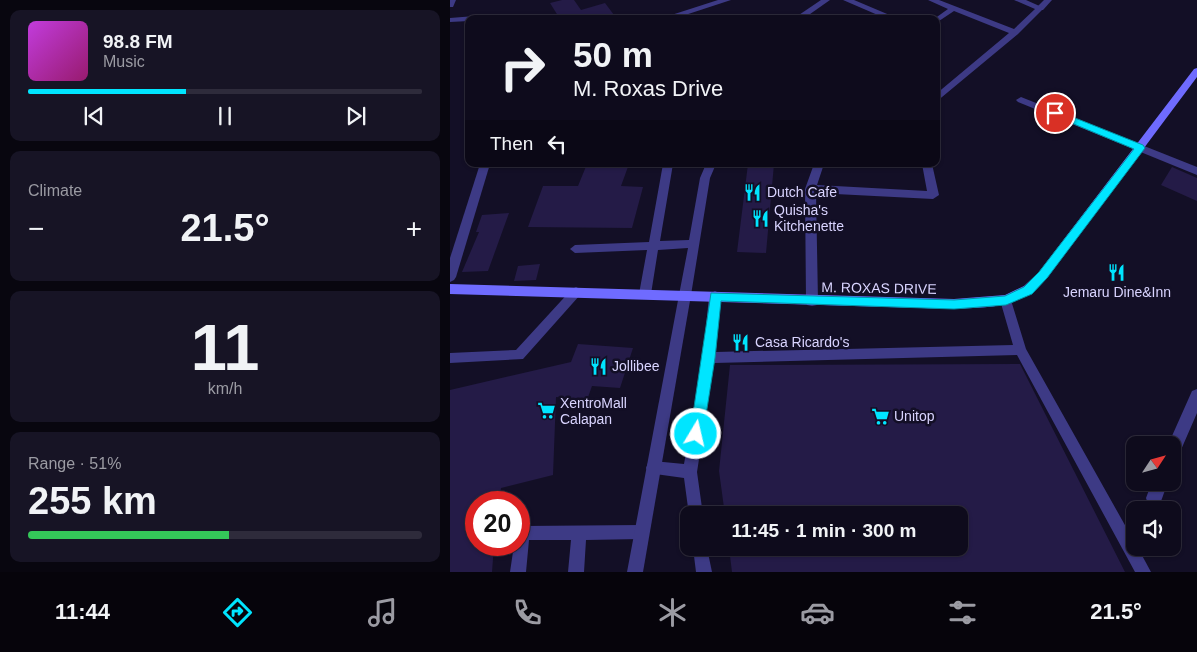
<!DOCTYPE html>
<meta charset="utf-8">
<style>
:root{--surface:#0e0b1c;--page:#171425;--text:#f1f3f6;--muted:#9b9ba3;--line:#2e2b3b;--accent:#00e5ff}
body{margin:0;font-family:Arial,sans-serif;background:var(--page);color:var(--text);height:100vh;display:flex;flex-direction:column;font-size:19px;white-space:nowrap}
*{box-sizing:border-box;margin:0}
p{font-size:16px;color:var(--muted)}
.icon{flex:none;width:28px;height:28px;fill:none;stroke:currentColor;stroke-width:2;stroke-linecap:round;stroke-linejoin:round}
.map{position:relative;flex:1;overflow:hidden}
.sheet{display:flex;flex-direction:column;gap:10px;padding:10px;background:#08060f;width:450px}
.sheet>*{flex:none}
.banner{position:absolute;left:15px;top:15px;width:475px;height:152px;border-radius:10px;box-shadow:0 1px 4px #0004,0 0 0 1px var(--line);background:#0e0b1c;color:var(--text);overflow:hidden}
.needle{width:32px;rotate:54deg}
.fabs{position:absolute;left:676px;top:436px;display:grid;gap:10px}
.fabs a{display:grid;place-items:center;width:55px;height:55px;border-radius:10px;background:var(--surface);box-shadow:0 1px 4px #0004,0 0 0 1px var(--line);font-size:25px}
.speed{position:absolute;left:15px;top:491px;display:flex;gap:10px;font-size:25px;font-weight:700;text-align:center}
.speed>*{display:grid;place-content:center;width:65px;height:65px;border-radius:50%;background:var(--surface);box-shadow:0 1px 4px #0004,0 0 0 1px var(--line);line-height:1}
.speed .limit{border:8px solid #d22;background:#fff;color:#111}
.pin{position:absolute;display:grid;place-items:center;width:42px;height:42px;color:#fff;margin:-21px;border:2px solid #fff;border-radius:50%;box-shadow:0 1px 5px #0007}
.me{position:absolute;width:55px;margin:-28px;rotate:9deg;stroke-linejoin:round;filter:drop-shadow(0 0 4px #0008)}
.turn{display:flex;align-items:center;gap:18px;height:105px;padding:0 25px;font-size:22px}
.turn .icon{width:65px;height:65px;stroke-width:2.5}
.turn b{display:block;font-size:35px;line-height:42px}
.then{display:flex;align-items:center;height:48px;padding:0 25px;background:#0003;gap:10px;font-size:19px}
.big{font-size:38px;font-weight:600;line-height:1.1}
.sheet .card{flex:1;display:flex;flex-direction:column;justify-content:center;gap:8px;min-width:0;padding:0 18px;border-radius:10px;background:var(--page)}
.sheet .dial{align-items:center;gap:0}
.dial b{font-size:65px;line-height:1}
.song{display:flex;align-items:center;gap:15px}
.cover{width:60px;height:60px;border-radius:8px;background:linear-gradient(135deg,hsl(290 70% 55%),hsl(320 70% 35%))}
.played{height:5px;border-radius:2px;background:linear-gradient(90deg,var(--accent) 40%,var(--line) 40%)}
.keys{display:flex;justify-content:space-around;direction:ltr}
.heat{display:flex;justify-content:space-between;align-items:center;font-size:28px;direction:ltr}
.charge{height:8px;border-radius:4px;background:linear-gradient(90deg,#34c759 51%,var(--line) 0)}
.trip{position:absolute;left:230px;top:506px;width:288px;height:50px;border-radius:10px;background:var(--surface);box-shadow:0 1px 4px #0004,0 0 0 1px var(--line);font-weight:600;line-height:50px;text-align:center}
.tabs{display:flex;height:80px;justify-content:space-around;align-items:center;background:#06040b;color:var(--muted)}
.tabs .icon{width:35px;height:35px}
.tabs .on{color:var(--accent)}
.tabs b{font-size:22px;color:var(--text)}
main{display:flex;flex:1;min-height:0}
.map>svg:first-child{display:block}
</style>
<main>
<section class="sheet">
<div class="card">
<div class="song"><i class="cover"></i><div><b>98.8 FM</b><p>Music</p></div></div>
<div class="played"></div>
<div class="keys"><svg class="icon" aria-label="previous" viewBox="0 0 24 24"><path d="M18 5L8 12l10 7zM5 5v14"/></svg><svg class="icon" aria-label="pause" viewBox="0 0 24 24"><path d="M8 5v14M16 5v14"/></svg><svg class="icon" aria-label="next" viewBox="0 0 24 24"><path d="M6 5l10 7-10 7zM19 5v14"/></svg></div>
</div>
<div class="card"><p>Climate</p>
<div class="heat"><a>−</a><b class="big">21.5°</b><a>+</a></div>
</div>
<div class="card dial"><b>11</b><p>km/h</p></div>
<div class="card"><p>Range · 51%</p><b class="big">255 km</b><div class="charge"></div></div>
</section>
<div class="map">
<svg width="747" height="572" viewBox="0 0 747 572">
<rect width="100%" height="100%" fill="#130f26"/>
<g fill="#241b47">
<polygon points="112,0 124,0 131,10 155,3 167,19 110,19 100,3"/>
<polygon points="137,164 179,164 171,186 193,187 182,228 78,227 93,186 128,186"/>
<polygon points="298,164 324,164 316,253 287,252"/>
<polygon points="722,167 747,178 747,201 711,185"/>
<polygon points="59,213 38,271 12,272 29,232 26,232 32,215"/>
<polygon points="90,264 86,280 64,281 68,266"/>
<polygon points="128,344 183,348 170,388 142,386 137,400 106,397 103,475 51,488 49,502 26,502 26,545 44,545 42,572 0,572 0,390 121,362"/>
<polygon points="570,364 675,572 282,572 279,548 509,548 509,515 275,515 269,471 280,365"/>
</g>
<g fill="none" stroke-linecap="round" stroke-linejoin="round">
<g fill="#3d3a85" fill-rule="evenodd">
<polygon points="594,0 602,0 593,10 587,10 586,8"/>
<polygon points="213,164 223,164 210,241 239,240 250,178 256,164 266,164 260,178 241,295 239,298 231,298 229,295 238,248 208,250 201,294 199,297 191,297 189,294 197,250 125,253 120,249 125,245 199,242"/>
<polygon points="126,287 130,289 132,292 130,295 73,359 0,363 0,353 66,350 122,289"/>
<polygon points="265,291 269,293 271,296 266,352 563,345 550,300 552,297 560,297 576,349 685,543 685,548 688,548 701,572 685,572 567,355 264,363 247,472 253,515 239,515 234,478 198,473 196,468 198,463 203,461 234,464 253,358 259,296 261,293"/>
<polygon points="191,525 196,527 198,532 196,537 191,539 136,540 134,572 118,572 121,540 79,540 76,572 60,572 64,545 69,545 69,527 73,526"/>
<polygon points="243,548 257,548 262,572 246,572"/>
</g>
<g fill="#3d3a85" fill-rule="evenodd">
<polygon points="0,0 6,0 3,7 0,7"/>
<polygon points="268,0 281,0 223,19 209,19"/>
<polygon points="371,0 380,0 353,19 343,19"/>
<polygon points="393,0 404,0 449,19 437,19"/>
<polygon points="478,0 489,0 564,29 585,9 564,0 576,0 594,8 568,34 486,102 486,94 559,33 504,11 486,23 486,19 484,19 498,9"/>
<polygon points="50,14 54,16 53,18 19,19 19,21 0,22 0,18"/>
<polygon points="571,97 747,167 747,175 568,102 566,100"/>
<polygon points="30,164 40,164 6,277 4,280 0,282 0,258"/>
<polygon points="364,164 374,164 367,185 477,191 472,164 482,164 489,195 483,199 366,193 368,301 367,305 362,306 357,305 356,301 355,189"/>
<polygon points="235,290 239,291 241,295 193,572 177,572 229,295 231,291"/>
<polygon points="747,389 747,413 727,459 722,461 722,445 718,445 742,391"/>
<polygon points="702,482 718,482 710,504 704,506 698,504 696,498"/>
</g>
<path fill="#6f6bff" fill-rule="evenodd" d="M747,68V77L597,278C566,310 545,306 504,309L0,294V284L504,299L555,295L574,286L589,272L744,69Z"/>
</g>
<polygon fill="#00e5ff" stroke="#0095a6" points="605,110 693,145 695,148 597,278 582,294 556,305 504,309 271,301 265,358 253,434 251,439 246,440 241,439 240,434 261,293 504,300 555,296 574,287 589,272 684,149 602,115 602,111"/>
<defs>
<symbol id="restaurant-bare" viewBox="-9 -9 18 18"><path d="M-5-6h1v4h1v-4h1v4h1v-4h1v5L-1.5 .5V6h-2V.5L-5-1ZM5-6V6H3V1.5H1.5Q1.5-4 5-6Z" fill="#00e5ff" stroke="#130f26" stroke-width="2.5" paint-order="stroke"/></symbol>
<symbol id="supermarket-bare" viewBox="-9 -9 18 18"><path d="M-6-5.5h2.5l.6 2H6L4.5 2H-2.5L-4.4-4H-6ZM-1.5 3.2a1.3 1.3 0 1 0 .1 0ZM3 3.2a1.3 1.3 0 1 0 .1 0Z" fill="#00e5ff" stroke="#130f26" stroke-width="2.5" paint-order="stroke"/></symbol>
</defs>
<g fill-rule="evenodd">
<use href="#restaurant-bare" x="290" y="180" width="25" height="25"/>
<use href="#restaurant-bare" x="298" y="206" width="25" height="25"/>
<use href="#restaurant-bare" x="654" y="260" width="25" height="25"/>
<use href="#restaurant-bare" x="278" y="330" width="25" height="25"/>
<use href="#restaurant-bare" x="136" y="354" width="25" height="25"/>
<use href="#supermarket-bare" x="84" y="398" width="25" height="25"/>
<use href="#supermarket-bare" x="418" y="404" width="25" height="25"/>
</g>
<g text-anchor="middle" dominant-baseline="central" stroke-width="5" stroke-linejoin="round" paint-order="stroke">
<g font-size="14" fill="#d9d4ff" stroke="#130f26" text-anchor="start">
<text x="317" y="192">Dutch Cafe</text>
<text x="324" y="210">Quisha's<tspan x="324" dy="16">Kitchenette</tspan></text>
<text x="667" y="292" text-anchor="middle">Jemaru Dine&amp;Inn</text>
<text x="305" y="342">Casa Ricardo's</text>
<text x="162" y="366">Jollibee</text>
<text x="110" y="403">XentroMall<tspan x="110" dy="16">Calapan</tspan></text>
<text x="444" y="416">Unitop</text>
</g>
<g font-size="14" fill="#d9d4ff" stroke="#130f26">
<text transform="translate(429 288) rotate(1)">M. ROXAS DRIVE</text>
</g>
</g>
</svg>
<div class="fabs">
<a><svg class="needle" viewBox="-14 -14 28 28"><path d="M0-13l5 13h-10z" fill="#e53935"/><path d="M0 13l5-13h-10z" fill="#9b9ba3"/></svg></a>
<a><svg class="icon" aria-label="sound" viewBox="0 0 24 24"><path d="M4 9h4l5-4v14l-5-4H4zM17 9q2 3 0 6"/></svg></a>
</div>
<div class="speed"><div class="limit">20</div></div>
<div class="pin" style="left:605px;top:113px;background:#d93025"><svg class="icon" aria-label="arrive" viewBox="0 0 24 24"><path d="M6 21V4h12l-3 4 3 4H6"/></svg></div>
<svg class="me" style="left:246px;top:434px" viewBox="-20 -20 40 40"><circle r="17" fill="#00e5ff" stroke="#fff" stroke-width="3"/><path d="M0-11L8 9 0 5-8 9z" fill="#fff"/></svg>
<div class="trip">11:45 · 1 min · 300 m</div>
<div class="banner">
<div class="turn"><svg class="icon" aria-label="right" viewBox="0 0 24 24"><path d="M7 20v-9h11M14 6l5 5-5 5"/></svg><div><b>50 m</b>M. Roxas Drive</div></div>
<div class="then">Then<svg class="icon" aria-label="left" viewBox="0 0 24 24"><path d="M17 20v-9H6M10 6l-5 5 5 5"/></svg></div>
</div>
</div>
</main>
<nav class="tabs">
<b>11:44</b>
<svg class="icon on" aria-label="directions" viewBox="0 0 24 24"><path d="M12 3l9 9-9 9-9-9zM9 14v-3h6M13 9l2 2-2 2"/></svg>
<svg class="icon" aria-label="music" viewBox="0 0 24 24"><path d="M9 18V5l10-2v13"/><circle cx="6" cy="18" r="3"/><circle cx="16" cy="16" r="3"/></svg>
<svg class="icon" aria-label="phone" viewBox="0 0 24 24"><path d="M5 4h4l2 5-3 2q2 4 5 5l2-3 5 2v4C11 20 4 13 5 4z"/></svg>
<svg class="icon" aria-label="climate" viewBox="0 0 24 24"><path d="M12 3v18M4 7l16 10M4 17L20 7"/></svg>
<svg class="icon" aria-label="car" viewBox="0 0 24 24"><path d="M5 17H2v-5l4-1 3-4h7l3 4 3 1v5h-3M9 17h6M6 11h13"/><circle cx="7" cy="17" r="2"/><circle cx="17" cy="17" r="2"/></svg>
<svg class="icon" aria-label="filters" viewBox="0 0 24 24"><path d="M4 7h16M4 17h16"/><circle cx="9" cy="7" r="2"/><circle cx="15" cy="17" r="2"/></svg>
<b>21.5°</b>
</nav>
